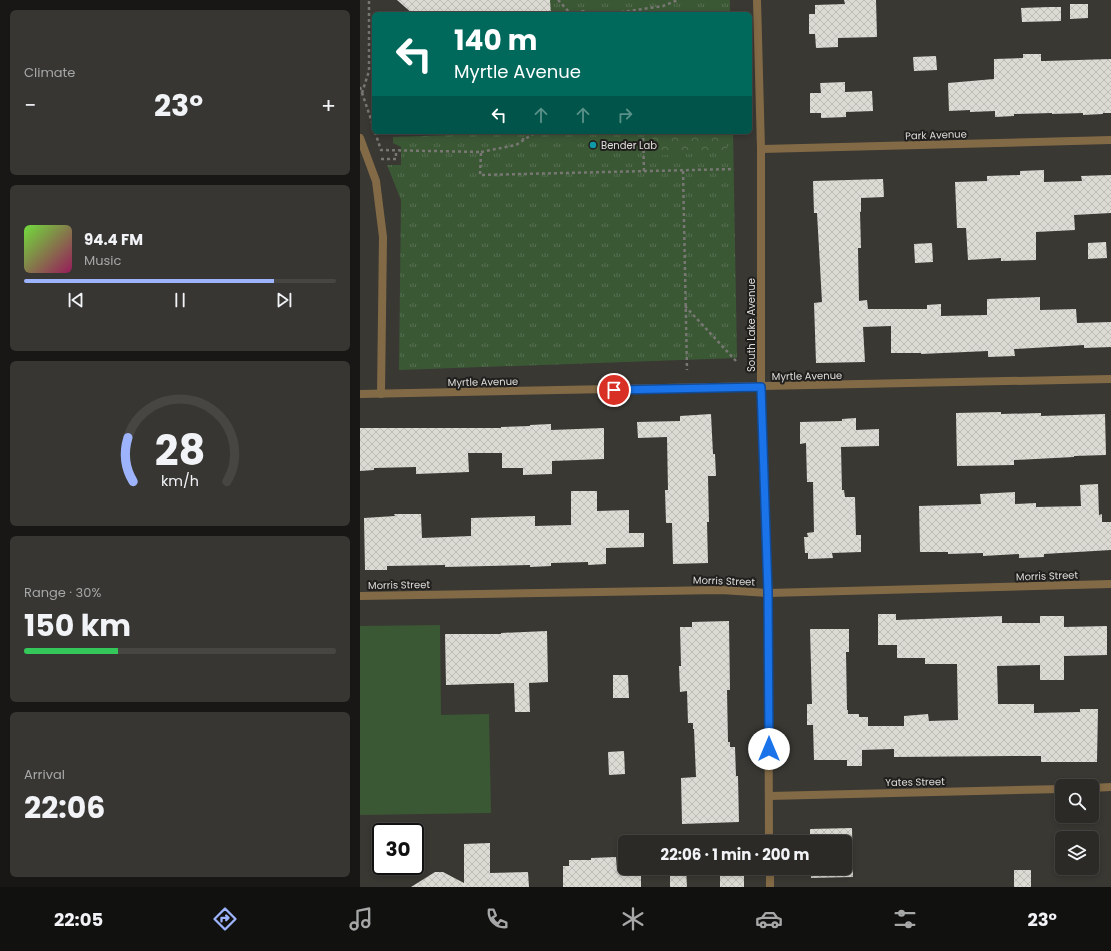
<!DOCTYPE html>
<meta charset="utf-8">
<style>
:root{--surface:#2b2a26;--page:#373632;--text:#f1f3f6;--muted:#a6a7a7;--line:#474643;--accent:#9db4fd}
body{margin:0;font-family:Poppins,sans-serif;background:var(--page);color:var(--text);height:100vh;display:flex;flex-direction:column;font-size:15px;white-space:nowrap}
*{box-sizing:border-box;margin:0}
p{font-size:13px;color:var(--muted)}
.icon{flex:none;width:22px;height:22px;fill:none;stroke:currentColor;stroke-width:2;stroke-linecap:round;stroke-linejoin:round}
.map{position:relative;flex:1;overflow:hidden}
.side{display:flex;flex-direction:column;gap:10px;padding:10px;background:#181715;width:360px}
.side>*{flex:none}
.top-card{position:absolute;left:12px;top:12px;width:380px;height:122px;border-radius:6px;box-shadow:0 2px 6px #0003,0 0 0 1px var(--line);background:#00695c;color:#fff;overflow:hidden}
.buttons{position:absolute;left:695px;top:779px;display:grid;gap:8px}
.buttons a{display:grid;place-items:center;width:44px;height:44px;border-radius:6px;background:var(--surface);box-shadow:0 2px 6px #0003,0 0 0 1px var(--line);font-size:20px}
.speed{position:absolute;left:12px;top:823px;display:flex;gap:8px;font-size:20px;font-weight:700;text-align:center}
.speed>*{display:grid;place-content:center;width:52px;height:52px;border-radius:50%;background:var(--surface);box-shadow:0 2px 6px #0003,0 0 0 1px var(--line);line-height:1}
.speed .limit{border:2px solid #111;border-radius:6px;background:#fff;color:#111}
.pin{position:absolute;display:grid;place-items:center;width:34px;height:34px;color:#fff;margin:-17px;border:2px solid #fff;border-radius:50%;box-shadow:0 1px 4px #0007}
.me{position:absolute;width:44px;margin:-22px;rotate:0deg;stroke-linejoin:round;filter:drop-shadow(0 0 3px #0008)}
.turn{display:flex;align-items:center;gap:14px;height:84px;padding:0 16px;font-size:18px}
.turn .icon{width:52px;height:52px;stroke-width:2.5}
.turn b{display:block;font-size:28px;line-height:34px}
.lanes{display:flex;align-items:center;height:38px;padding:0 16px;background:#0003;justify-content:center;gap:20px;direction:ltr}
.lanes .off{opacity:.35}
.big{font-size:30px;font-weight:700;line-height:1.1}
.side .tile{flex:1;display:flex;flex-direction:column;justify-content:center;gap:6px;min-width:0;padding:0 14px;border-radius:6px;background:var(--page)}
.side .dial{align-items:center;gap:0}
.dial svg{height:104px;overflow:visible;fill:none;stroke:var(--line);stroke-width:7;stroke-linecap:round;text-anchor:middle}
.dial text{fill:var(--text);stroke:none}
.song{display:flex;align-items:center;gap:12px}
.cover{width:48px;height:48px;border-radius:6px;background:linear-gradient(135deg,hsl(100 70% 55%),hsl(330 70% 35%))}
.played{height:4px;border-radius:2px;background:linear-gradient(90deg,var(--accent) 80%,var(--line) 80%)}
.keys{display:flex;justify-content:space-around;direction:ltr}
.heat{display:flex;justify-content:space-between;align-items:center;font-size:22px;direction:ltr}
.charge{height:6px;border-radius:3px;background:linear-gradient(90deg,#34c759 30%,var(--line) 0)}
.trip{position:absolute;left:258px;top:835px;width:234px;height:40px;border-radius:6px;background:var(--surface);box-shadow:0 2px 6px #0003,0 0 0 1px var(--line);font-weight:700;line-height:40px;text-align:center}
.tabs{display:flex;height:64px;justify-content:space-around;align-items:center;background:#11110f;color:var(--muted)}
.tabs .icon{width:28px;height:28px}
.tabs .on{color:var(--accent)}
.tabs b{font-size:18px;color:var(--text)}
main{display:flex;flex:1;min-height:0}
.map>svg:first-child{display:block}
</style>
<main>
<section class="side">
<div class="tile"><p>Climate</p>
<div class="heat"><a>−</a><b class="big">23°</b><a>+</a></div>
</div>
<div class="tile">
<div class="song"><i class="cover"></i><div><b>94.4 FM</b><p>Music</p></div></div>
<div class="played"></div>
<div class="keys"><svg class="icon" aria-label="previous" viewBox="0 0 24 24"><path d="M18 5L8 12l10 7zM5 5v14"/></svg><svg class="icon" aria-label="pause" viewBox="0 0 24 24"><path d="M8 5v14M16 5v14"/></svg><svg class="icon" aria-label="next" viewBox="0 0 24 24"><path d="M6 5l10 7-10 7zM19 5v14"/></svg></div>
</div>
<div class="tile dial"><svg viewBox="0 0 100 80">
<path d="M14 69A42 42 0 1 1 86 69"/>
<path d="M14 69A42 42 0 0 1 10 35" stroke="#9db4fd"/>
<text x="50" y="56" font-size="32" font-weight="700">28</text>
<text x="50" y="72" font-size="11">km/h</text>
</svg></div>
<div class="tile"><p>Range · 30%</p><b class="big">150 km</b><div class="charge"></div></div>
<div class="tile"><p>Arrival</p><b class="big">22:06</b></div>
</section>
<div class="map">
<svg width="751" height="887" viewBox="0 0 751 887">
<defs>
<pattern id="grass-tufts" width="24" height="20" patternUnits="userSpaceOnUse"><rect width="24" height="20" fill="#3b5835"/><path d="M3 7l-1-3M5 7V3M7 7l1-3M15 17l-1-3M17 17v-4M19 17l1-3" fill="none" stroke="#577052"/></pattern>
<pattern id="park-crowns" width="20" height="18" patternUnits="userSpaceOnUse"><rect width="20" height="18" fill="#3b5835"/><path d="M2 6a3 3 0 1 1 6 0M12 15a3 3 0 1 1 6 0" fill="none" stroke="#577052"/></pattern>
<pattern id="building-cross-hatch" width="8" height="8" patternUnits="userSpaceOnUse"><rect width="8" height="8" fill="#dbdad3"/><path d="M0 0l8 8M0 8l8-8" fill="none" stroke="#bdbcb6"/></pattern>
</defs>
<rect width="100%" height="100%" fill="#393833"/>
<g fill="url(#grass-tufts)">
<polygon points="190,0 370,0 370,14 191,14"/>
<polygon points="124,132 373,132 377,358 39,370 41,200 27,165 41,165 41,147 33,143 33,137 124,134"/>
</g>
<polygon fill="url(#park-crowns)" points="286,132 367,132 367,152 288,156"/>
<polygon fill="#3b5835" points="80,625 81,715 129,714 131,813 0,815 0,626"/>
<g fill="url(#building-cross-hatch)">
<polygon points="37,0 190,0 191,14 53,14"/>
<polygon points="484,0 516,0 517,37 478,38 478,47 456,48 455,34 449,34 449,14 455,14 455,5 485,4"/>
<polygon points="710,4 728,4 728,18 710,19"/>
<polygon points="690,7 701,7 701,21 662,22 661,8"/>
<polygon points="663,54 681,54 681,61 685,61 751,59 751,113 743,113 743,114 723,115 723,113 692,114 692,113 654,114 654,116 635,117 635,111 610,112 610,110 589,111 588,83 634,79 634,59 663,58"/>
<polygon points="576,56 577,70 554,71 553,57"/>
<polygon points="485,82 485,92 512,91 513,111 486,112 486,117 461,118 461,113 450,113 450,93 461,93 460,83"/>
<polygon points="684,170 684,182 722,181 721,176 751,175 751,213 714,215 715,230 676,232 676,260 641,261 641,258 608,260 606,228 597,228 595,182 627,181 627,176 660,175 660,171"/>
<polygon points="523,179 524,197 501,198 501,212 500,212 501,248 498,248 499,301 507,300 508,309 567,309 567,305 581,304 581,316 627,315 627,299 680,297 680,310 716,309 717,323 751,322 751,347 724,348 724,345 654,349 655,356 628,357 628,351 561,354 561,353 531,353 531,326 503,327 505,362 456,363 454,303 462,302 457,213 454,213 453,181"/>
<polygon points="746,242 747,258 728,259 728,243"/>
<polygon points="572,243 573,262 555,263 554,244"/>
<polygon points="641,412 641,414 681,413 681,416 745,414 746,455 714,456 714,457 654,460 654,465 597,466 596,413"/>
<polygon points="351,414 353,454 355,454 356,476 348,476 349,522 347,522 348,563 313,564 312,523 306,523 305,490 308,490 307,437 278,438 277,422 320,421 320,416"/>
<polygon points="496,418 496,430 519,429 519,446 481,447 482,490 484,490 485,497 495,497 496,535 501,535 501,552 472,553 473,558 448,559 448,553 445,553 444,537 448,537 447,533 454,532 453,482 447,482 446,443 440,444 440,422 482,421 482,419"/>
<polygon points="191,424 191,430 244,428 244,459 192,461 192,474 163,475 163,468 142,468 142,453 108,453 109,472 56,474 56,467 14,468 14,470 0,471 0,428 141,428 141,427 170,426 170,425"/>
<polygon points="738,484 739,515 742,514 742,522 751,522 751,550 684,554 684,557 659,558 659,554 623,556 623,553 588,554 588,552 560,552 559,506 621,504 620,494 655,492 655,504 676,503 676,507 721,506 720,485"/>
<polygon points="211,491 237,491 237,511 269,510 269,533 284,533 284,547 246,548 246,564 228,565 228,562 191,563 191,566 170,567 170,565 85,567 85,565 27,566 27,570 5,570 4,518 35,516 34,514 61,514 62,538 111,536 111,518 175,516 175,526 211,525"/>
<polygon points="518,614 536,614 536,620 642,616 642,623 680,623 680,616 704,616 704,627 747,626 747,655 704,656 704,680 680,680 680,665 637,666 638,704 674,704 674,713 720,712 720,709 738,709 737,762 681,762 681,756 651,756 534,757 534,749 502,750 502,766 487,766 487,760 454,760 453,725 447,725 447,704 452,704 450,629 489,629 489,652 486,652 487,710 488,710 488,714 499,714 499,717 508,717 508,726 544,726 544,716 568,714 569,721 598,720 597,664 565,664 565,658 537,658 537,645 518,645"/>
<polygon points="369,621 370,690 367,690 368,742 370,742 370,747 375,747 376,776 378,776 379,822 322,824 321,778 336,777 334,729 333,729 333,723 328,723 327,691 320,692 319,666 321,666 320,627 332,627 332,622"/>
<polygon points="187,631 188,682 169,683 170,712 155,712 154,683 86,685 85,634 141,634 141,633"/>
<polygon points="253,675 268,675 269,698 253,698"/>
<polygon points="264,751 265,774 249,775 248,752"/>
<polygon points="492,828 493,877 451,878 451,868 485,868 485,842 450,842 450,829"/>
<polygon points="130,843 130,873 168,872 169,887 51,887 75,872 83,872 104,883 104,844"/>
<polygon points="256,857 257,871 281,870 281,887 203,887 203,866 209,866 209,860 231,860 231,858"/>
<polygon points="310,868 326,868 327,887 310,887"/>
<rect x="360" y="868" width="24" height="19"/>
<rect x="654" y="870" width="17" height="17"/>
</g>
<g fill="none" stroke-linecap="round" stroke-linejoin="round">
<g stroke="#787773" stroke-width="2.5" stroke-dasharray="3 3" stroke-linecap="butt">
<polyline points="198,0 211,14"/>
<path d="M216,14C221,10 226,11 230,14"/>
<polyline points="249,14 303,6 318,0"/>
<polyline points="0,87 14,128"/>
<polyline points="2,93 9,71 9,0"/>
<polyline points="15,132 21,150 121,152 120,175 374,169"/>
<polyline points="163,132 163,140"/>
<polyline points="283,132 284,171"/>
<polyline points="121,152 156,145 176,132"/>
<polyline points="21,159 36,159 36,150"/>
<polyline points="323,171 327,370"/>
<polyline points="325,306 376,361"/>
</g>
<polyline stroke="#836a46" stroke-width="8" points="0,138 16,181 23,237 21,394"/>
<g stroke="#836a46" stroke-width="8">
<polyline points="397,0 401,149 401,387 408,593 409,842"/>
<polyline points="401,149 751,140"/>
<polyline points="0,394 751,379"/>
<polyline points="0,596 361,590 408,593 751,584"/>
<polyline points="732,788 751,787"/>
<polyline points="409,796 702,789"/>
<polyline points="410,868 410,887"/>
</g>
</g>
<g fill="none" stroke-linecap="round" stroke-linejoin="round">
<defs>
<polyline id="route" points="254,390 401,387 408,593 409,749"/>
</defs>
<use href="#route" stroke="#114b97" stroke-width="10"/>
<use href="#route" stroke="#1a73e8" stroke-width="7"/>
</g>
<circle fill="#0f9aa8" stroke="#201f1d" stroke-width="1.5" cx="233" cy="145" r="4"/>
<g text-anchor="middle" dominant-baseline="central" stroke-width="4" stroke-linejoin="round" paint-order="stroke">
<g font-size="10" fill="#dfdedb" stroke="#201f1d">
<text transform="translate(576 135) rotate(-2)">Park Avenue</text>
<text transform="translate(391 325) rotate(-90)">South Lake Avenue</text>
<text transform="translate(447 376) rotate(-1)">Myrtle Avenue</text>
<text transform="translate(123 382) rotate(-1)">Myrtle Avenue</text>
<text transform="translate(687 576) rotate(-2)">Morris Street</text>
<text transform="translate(364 581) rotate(2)">Morris Street</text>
<text transform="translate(39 585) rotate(-1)">Morris Street</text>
<text transform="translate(555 782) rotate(-1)">Yates Street</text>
</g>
<g font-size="10" fill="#dfdedb" stroke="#201f1d" text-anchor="start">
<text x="241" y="145">Bender Lab</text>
</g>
</g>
</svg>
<div class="buttons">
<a><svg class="icon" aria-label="search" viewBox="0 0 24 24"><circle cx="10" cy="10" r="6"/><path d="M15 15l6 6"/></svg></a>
<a><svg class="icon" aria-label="layers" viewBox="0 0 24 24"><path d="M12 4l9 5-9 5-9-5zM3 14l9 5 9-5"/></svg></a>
</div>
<div class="speed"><div class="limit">30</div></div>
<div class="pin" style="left:254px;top:390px;background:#d93025"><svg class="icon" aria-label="arrive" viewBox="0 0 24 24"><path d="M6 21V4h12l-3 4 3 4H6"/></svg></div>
<svg class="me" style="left:409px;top:749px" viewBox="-20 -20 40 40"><circle r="19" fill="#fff"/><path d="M0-13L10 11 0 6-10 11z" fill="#1a73e8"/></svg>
<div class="trip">22:06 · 1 min · 200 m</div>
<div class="top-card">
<div class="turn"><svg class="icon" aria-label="left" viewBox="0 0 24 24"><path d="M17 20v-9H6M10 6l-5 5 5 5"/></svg><div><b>140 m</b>Myrtle Avenue</div></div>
<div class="lanes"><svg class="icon" aria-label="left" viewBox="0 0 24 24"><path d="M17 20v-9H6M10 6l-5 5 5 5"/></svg><svg class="icon off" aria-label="ahead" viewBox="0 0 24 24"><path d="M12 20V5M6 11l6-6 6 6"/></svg><svg class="icon off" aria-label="ahead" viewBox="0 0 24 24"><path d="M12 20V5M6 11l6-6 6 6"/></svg><svg class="icon off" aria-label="right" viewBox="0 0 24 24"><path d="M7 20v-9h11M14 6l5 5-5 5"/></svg></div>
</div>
</div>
</main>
<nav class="tabs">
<b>22:05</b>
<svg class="icon on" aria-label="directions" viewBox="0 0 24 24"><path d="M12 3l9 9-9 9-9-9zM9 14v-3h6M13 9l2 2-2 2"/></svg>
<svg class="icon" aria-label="music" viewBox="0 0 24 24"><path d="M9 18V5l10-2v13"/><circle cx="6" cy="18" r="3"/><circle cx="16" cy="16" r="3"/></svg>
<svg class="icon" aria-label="phone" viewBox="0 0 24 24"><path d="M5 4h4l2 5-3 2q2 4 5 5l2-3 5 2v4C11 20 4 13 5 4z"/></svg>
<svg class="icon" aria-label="climate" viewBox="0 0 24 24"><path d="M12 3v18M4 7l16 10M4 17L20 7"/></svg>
<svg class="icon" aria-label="car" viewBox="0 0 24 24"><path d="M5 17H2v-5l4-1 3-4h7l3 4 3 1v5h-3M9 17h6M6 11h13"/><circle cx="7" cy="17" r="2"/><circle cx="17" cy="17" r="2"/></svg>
<svg class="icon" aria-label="filters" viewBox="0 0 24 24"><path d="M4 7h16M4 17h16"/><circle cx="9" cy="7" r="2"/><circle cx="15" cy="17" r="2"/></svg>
<b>23°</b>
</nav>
